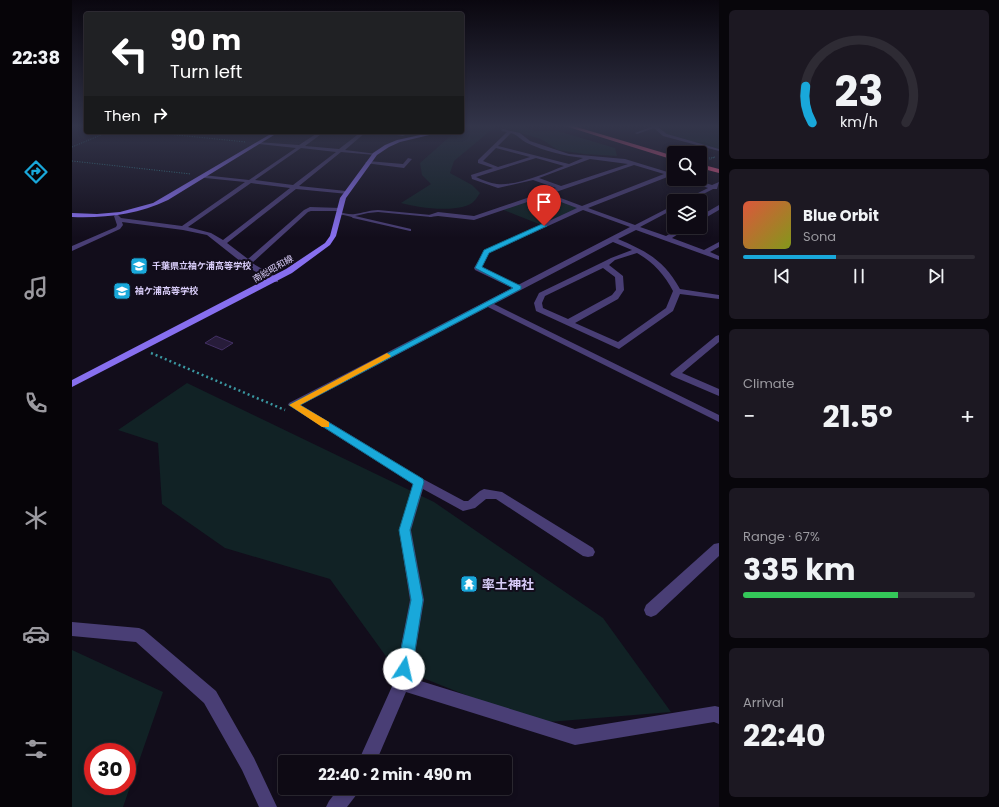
<!DOCTYPE html>
<meta charset="utf-8">
<style>
:root{--surface:#0e0a14;--page:#1c1822;--text:#f1f3f6;--muted:#9b9aa0;--line:#2e2b34;--accent:#19a8da}
body{margin:0;font-family:Poppins,"Noto Sans JP",sans-serif;background:var(--page);color:var(--text);height:100vh;display:flex;flex-direction:column;font-size:15px;white-space:nowrap}
*{box-sizing:border-box;margin:0}
p{font-size:13px;color:var(--muted)}
.icon{flex:none;width:22px;height:22px;fill:none;stroke:currentColor;stroke-width:2;stroke-linecap:round;stroke-linejoin:round}
.map{position:relative;flex:1;overflow:hidden}
.panel{display:flex;flex-direction:column;gap:10px;padding:10px;background:#08060b;width:280px}
.panel>*{flex:none}
.hud{position:absolute;left:12px;top:12px;width:380px;height:122px;border-radius:4px;box-shadow:0 2px 6px #0003,0 0 0 1px var(--line);background:#202124;color:#fff;overflow:hidden}
.tools{position:absolute;left:595px;top:146px;display:grid;gap:8px}
.tools a{display:grid;place-items:center;width:40px;height:40px;border-radius:4px;background:var(--surface);box-shadow:0 2px 6px #0003,0 0 0 1px var(--line);font-size:20px}
.speed{position:absolute;left:12px;top:743px;display:flex;gap:8px;font-size:20px;font-weight:700;text-align:center}
.speed>*{display:grid;place-content:center;width:52px;height:52px;border-radius:50%;background:var(--surface);box-shadow:0 2px 6px #0003,0 0 0 1px var(--line);line-height:1}
.speed .limit{border:6px solid #d22;background:#fff;color:#111}
.pin{position:absolute;display:grid;place-items:center;width:34px;height:34px;color:#fff;margin:-41px -17px;border-radius:50% 50% 50% 0;rotate:-45deg;box-shadow:0 0 4px #0007}
.pin .icon{rotate:45deg}
.me{position:absolute;width:44px;margin:-22px;rotate:10deg;stroke-linejoin:round;filter:drop-shadow(0 0 3px #0008)}
.turn{display:flex;align-items:center;gap:14px;height:84px;padding:0 20px;font-size:18px}
.turn .icon{width:52px;height:52px;stroke-width:2.5}
.turn b{display:block;font-size:28px;line-height:34px}
.then{display:flex;align-items:center;height:38px;padding:0 20px;background:#0003;gap:8px;font-size:15px}
.big{font-size:30px;font-weight:700;line-height:1.1}
.panel .card{flex:1;display:flex;flex-direction:column;justify-content:center;gap:6px;min-width:0;padding:0 14px;border-radius:6px;background:var(--page)}
.panel .dial{align-items:center;gap:0}
.dial svg{height:104px;overflow:visible;fill:none;stroke:var(--line);stroke-width:7;stroke-linecap:round;text-anchor:middle}
.dial text{fill:var(--text);stroke:none}
.song{display:flex;align-items:center;gap:12px}
.cover{width:48px;height:48px;border-radius:6px;background:linear-gradient(135deg,hsl(10 70% 55%),hsl(70 70% 35%))}
.played{height:4px;border-radius:2px;background:linear-gradient(90deg,var(--accent) 40%,var(--line) 40%)}
.keys{display:flex;justify-content:space-around;direction:ltr}
.heat{display:flex;justify-content:space-between;align-items:center;font-size:22px;direction:ltr}
.charge{height:6px;border-radius:3px;background:linear-gradient(90deg,#34c759 67%,var(--line) 0)}
.trip{position:absolute;left:206px;top:755px;width:234px;height:40px;border-radius:4px;background:var(--surface);box-shadow:0 2px 6px #0003,0 0 0 1px var(--line);font-weight:700;line-height:40px;text-align:center}
main{display:flex;flex:1;min-height:0}
.menu{display:flex;flex-direction:column;width:72px;justify-content:space-around;align-items:center;background:#060408;color:var(--muted)}
.menu .icon{width:28px;height:28px}
.menu .selected{color:var(--accent)}
.menu b{font-size:18px;color:var(--text)}
.map>svg:first-child{display:block}
</style>
<main>
<nav class="menu">
<b>22:38</b>
<svg class="icon selected" aria-label="directions" viewBox="0 0 24 24"><path d="M12 3l9 9-9 9-9-9zM9 14v-3h6M13 9l2 2-2 2"/></svg>
<svg class="icon" aria-label="music" viewBox="0 0 24 24"><path d="M9 18V5l10-2v13"/><circle cx="6" cy="18" r="3"/><circle cx="16" cy="16" r="3"/></svg>
<svg class="icon" aria-label="phone" viewBox="0 0 24 24"><path d="M5 4h4l2 5-3 2q2 4 5 5l2-3 5 2v4C11 20 4 13 5 4z"/></svg>
<svg class="icon" aria-label="climate" viewBox="0 0 24 24"><path d="M12 3v18M4 7l16 10M4 17L20 7"/></svg>
<svg class="icon" aria-label="car" viewBox="0 0 24 24"><path d="M5 17H2v-5l4-1 3-4h7l3 4 3 1v5h-3M9 17h6M6 11h13"/><circle cx="7" cy="17" r="2"/><circle cx="17" cy="17" r="2"/></svg>
<svg class="icon" aria-label="filters" viewBox="0 0 24 24"><path d="M4 7h16M4 17h16"/><circle cx="9" cy="7" r="2"/><circle cx="15" cy="17" r="2"/></svg>
</nav>
<div class="map">
<svg width="647" height="807" viewBox="0 0 647 807">
<rect width="100%" height="100%" fill="#120d1b"/>
<g fill="#112225" fill-rule="evenodd">
<path d="M396,125H447L463,131H486L543,148L545,156L512,154L486,150L469,139L424,126L382,161L378,173L400,185L408,193C406,196 403,201 400,203C385,213 346,208 329,203L359,184L350,175L348,163L383,132H390V128Z"/>
<polygon points="592,125 647,125 647,149 596,135 587,127"/>
<polygon points="473,194 510,208 472,226 429,209"/>
<polygon points="115,383 362,502 531,618 599,712 464,723 321,666 258,579 153,548 90,504 86,443 46,430"/>
<path d="M0,650L91,692L51,807H0ZM21,752H55V786H21Z"/>
</g>
<polygon fill="#271c3a" stroke="#433064" points="144,336 161,343 150,350 133,343"/>
<g fill="none" stroke-linecap="round" stroke-linejoin="round">
<g stroke="#3a97a1" stroke-width="1" stroke-dasharray="1 1.5" stroke-linecap="butt">
<polyline points="4,125 14,126"/>
<polyline points="75,132 174,142"/>
<polyline points="0,147 36,132"/>
<polyline points="632,159 643,157 637,160"/>
<polyline points="0,161 119,174"/>
</g>
<polyline stroke="#3a97a1" stroke-width="2.5" stroke-dasharray="2 3" stroke-linecap="butt" points="79,353 213,410"/>
<path fill="#493e75" fill-rule="evenodd" d="M306,210L359,215L361,216L359,217L306,212L296,213L283,216L339,229V231H338L281,218C278,215 270,216 265,213L267,212C272,213 278,215 283,214C291,213 298,210 306,210Z"/>
<g fill="#493e75" fill-rule="evenodd">
<polygon points="584,125 590,125 586,127 595,134 647,149 647,151 591,136 582,128 565,134 563,133"/>
<path d="M431,129L448,133L458,141L497,154L553,159L602,174V176H598L516,208L563,225L602,205V209L568,227L594,236L609,227H617L600,238L632,250L647,242V247L638,252L647,256V260L564,230L546,239C574,251 592,260 608,289L647,295V299L608,294L601,311L547,349L464,311L462,303L467,293L529,263L539,258L560,250L541,242L422,304L647,415V422L416,307L229,405L351,479L392,501H396L408,491L412,489L430,492L521,548L523,552L521,556L516,557L511,556L424,499H414L403,508L391,511L351,489L339,530L352,600L339,678L503,729L643,706L647,707V724L642,722L503,745L334,692L304,762H286L322,682L338,600L327,530L341,484L216,405L217,403L440,288L403,270L402,268L412,251L505,208L473,196L402,220L366,216L357,217V215L366,212L402,216L484,188L461,180L426,188L400,179L399,175L421,168L406,163V160L435,132L429,131ZM439,133C446,135 449,140 455,143C472,151 493,156 511,158L497,164L426,146ZM424,148L458,157L426,167L411,161ZM464,158L492,166C474,173 445,186 425,184C418,183 410,180 404,177ZM518,159L556,164L489,186L467,178ZM562,165L592,174L510,206L478,194ZM511,210L558,227L446,285L410,267L417,253ZM565,253C581,262 592,274 601,291L594,308L546,342L503,323L546,299L552,290L551,276L537,265L543,260ZM531,268L543,277L544,290L540,295L496,319L471,308L470,303L473,296Z"/>
<path d="M247,132H252L233,146L267,149L289,132H294L273,150L305,154L303,155L269,152L227,186L274,191L277,193L276,194L224,189L155,243L176,259L232,210L238,207L270,208L271,209L268,211H239L236,212L180,263L206,278V282H200L173,265L135,235L111,230L50,222L51,225L48,229L0,251V246L44,227L45,225L42,216L45,214L49,218L110,226L173,182L133,178L130,176L131,175L177,180L224,148L187,144L185,142L227,145ZM229,148L264,152L221,185L183,180ZM179,183L218,188L151,240L139,233L116,227Z"/>
<polygon points="305,132 318,132 333,135 331,136"/>
<polygon points="336,158 340,159 332,168 293,163 296,161 331,164"/>
<polygon points="611,179 620,179 640,185 647,182 645,189 641,189 618,201 610,201 636,188"/>
<polygon points="647,205 647,210 628,221 628,216"/>
<polygon points="647,335 647,342 610,373 647,389 647,396 600,376 598,374 600,372 644,336"/>
<polygon points="647,543 647,556 584,615 579,617 574,615 572,610 574,605 642,544"/>
<polygon points="0,622 67,628 72,630 144,691 182,758 205,807 187,807 170,770 132,703 64,642 0,636"/>
<polygon points="267,788 288,788 285,794 275,807 254,807 257,801"/>
</g>
<g fill="#876fef" fill-rule="evenodd">
<polygon points="390,125 396,125 390,128"/>
<path d="M202,132H207L96,200C65,215 34,218 0,217V213L25,214L48,212L81,203Z"/>
<polygon points="362,132 370,132 328,142 317,147 305,155 274,198 264,236 258,245 220,273 0,387 0,380 214,269 253,243 258,236 268,198 301,153 313,145 325,140"/>
</g>
<g fill="#ec5686" fill-rule="evenodd">
<polygon points="490,125 498,125 602,156 602,160"/>
<polygon points="628,164 647,169 647,173 628,168"/>
</g>
</g>
<linearGradient id="sky" x2="0" y2="1"><stop stop-color="#0a070f"/><stop offset="0.53" stop-color="#33354a"/><stop offset="1" stop-color="#33354a" stop-opacity="0"/></linearGradient>
<rect width="647" height="238" fill="url(#sky)"/>
<polygon fill="#19a8da" stroke="#106d8e" points="470,224 475,226 417,253 410,267 449,286 449,289 228,405 351,479 352,482 338,530 351,600 340,669 337,674 332,676 328,674 325,669 339,600 327,530 341,484 217,405 441,288 403,268 412,250"/>
<polygon fill="#f59e0b" points="315,353 319,356 318,357 228,405 257,422 257,427 250,427 217,405"/>
<defs>
<symbol id="school-square" viewBox="-11 -11 22 22"><rect x="-9" y="-9" width="18" height="18" rx="4" fill="#19a8da" stroke="#120d1b"/><path d="M0-5L7-2L0 1L-7-2ZM-4 1L0 2.5L4 1V4Q0 6-4 4Z" fill="#fff"/></symbol>
<symbol id="temple-square" viewBox="-11 -11 22 22"><rect x="-9" y="-9" width="18" height="18" rx="4" fill="#19a8da" stroke="#120d1b"/><path d="M0-6L5-2H3V0L6.5 2.5H4V6H1.5V3h-3V6H-4V2.5H-6.5L-3 0V-2H-5Z" fill="#fff"/></symbol>
</defs>
<g fill-rule="evenodd">
<use href="#school-square" x="57" y="256" width="20" height="20"/>
<use href="#school-square" x="40" y="281" width="20" height="20"/>
<use href="#temple-square" x="387" y="574" width="20" height="20"/>
</g>
<g text-anchor="middle" dominant-baseline="central" stroke-width="4" stroke-linejoin="round" paint-order="stroke">
<g font-size="9" font-weight="bold" fill="#d9cdf9" stroke="#120d1b" text-anchor="start">
<text x="80" y="266">千葉県立袖ケ浦高等学校</text>
<text x="63" y="291">袖ケ浦高等学校</text>
</g>
<g font-size="9" fill="#d9cdf9" stroke="#120d1b">
<text transform="translate(201 269) rotate(-30)">南総昭和線</text>
</g>
<g font-size="13" font-weight="bold" fill="#d9cdf9" stroke="#120d1b" text-anchor="start">
<text x="410" y="584">率土神社</text>
</g>
</g>
</svg>
<div class="tools">
<a><svg class="icon" aria-label="search" viewBox="0 0 24 24"><circle cx="10" cy="10" r="6"/><path d="M15 15l6 6"/></svg></a>
<a><svg class="icon" aria-label="layers" viewBox="0 0 24 24"><path d="M12 4l9 5-9 5-9-5zM3 14l9 5 9-5"/></svg></a>
</div>
<div class="speed"><div class="limit">30</div></div>
<div class="pin" style="left:472px;top:226px;background:#d93025"><svg class="icon" aria-label="arrive" viewBox="0 0 24 24"><path d="M6 21V4h12l-3 4 3 4H6"/></svg></div>
<svg class="me" style="left:332px;top:669px" viewBox="-20 -20 40 40"><circle r="19" fill="#fff"/><path d="M0-13L10 11 0 6-10 11z" fill="#19a8da"/></svg>
<div class="trip">22:40 · 2 min · 490 m</div>
<div class="hud">
<div class="turn"><svg class="icon" aria-label="left" viewBox="0 0 24 24"><path d="M17 20v-9H6M10 6l-5 5 5 5"/></svg><div><b>90 m</b>Turn left</div></div>
<div class="then">Then<svg class="icon" aria-label="right" viewBox="0 0 24 24"><path d="M7 20v-9h11M14 6l5 5-5 5"/></svg></div>
</div>
</div>
<section class="panel">
<div class="card dial"><svg viewBox="0 0 100 80">
<path d="M14 69A42 42 0 1 1 86 69"/>
<path d="M14 69A42 42 0 0 1 9 41" stroke="#19a8da"/>
<text x="50" y="56" font-size="32" font-weight="700">23</text>
<text x="50" y="72" font-size="11">km/h</text>
</svg></div>
<div class="card">
<div class="song"><i class="cover"></i><div><b>Blue Orbit</b><p>Sona</p></div></div>
<div class="played"></div>
<div class="keys"><svg class="icon" aria-label="previous" viewBox="0 0 24 24"><path d="M18 5L8 12l10 7zM5 5v14"/></svg><svg class="icon" aria-label="pause" viewBox="0 0 24 24"><path d="M8 5v14M16 5v14"/></svg><svg class="icon" aria-label="next" viewBox="0 0 24 24"><path d="M6 5l10 7-10 7zM19 5v14"/></svg></div>
</div>
<div class="card"><p>Climate</p>
<div class="heat"><a>−</a><b class="big">21.5°</b><a>+</a></div>
</div>
<div class="card"><p>Range · 67%</p><b class="big">335 km</b><div class="charge"></div></div>
<div class="card"><p>Arrival</p><b class="big">22:40</b></div>
</section>
</main>
